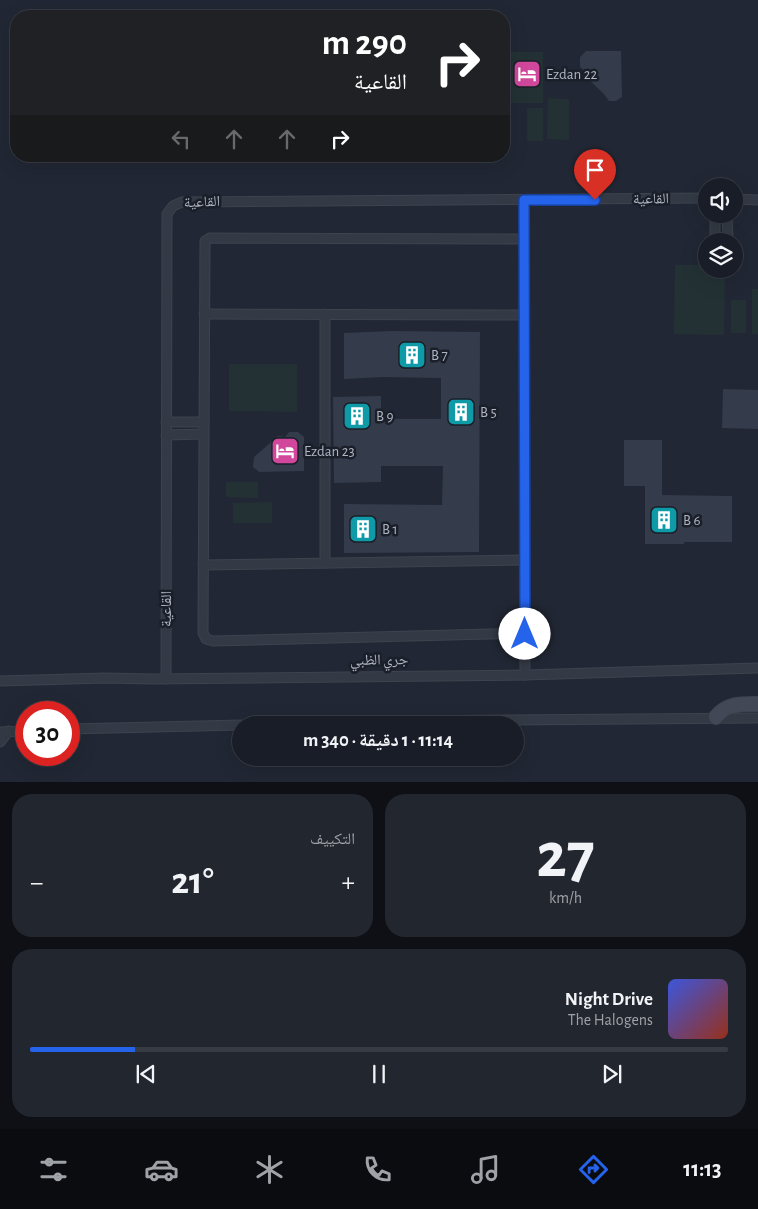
<!DOCTYPE html>
<html lang="ar">
<meta charset="utf-8">
<style>
:root{--surface:#191d27;--page:#22262f;--text:#f1f3f6;--muted:#9fa2a7;--line:#373b44;--accent:#2563eb}
body{margin:0;font-family:"Alegreya Sans","Noto Naskh Arabic",sans-serif;background:var(--page);color:var(--text);direction:rtl;height:100vh;display:flex;flex-direction:column;font-size:19px;white-space:nowrap}
*{box-sizing:border-box;margin:0}
p{font-size:16px;color:var(--muted)}
.icon{flex:none;width:28px;height:28px;fill:none;stroke:currentColor;stroke-width:2;stroke-linecap:round;stroke-linejoin:round}
.map{position:relative;height:782px;overflow:hidden;direction:ltr}
.side{display:flex;flex-direction:column;gap:12px;padding:12px;background:#0e1015;flex:1}
.side>*{flex:none}
.hud{position:absolute;left:10px;top:10px;width:500px;height:152px;border-radius:20px;box-shadow:0 5px 20px #0002,0 0 0 1px var(--line);direction:rtl;background:#202124;color:#fff;overflow:hidden}
.tools{position:absolute;left:698px;top:178px;display:grid;gap:10px}
.tools a{display:grid;place-items:center;width:45px;height:45px;border-radius:50%;background:var(--surface);box-shadow:0 5px 20px #0002,0 0 0 1px var(--line);font-size:25px}
.speed{position:absolute;left:15px;top:701px;display:flex;gap:10px;font-size:25px;font-weight:700;text-align:center}
.speed>*{display:grid;place-content:center;width:65px;height:65px;border-radius:50%;background:var(--surface);box-shadow:0 5px 20px #0002,0 0 0 1px var(--line);line-height:1}
.speed .limit{border:8px solid #d22;background:#fff;color:#111}
.pin{position:absolute;display:grid;place-items:center;width:42px;height:42px;color:#fff;margin:-51px -21px;border-radius:50% 50% 50% 0;rotate:-45deg;box-shadow:0 0 5px #0007}
.pin .icon{rotate:45deg}
.me{position:absolute;width:55px;margin:-28px;rotate:0deg;stroke-linejoin:round;filter:drop-shadow(0 0 4px #0008)}
.turn{display:flex;align-items:center;gap:18px;height:105px;padding:0 20px;font-size:22px}
.turn .icon{width:65px;height:65px;stroke-width:2.5}
.turn b{display:block;font-size:35px;line-height:42px}
.lanes{display:flex;align-items:center;height:48px;padding:0 20px;background:#0003;justify-content:center;gap:25px;direction:ltr}
.lanes .off{opacity:.35}
.big{font-size:38px;font-weight:700;line-height:1.1}
.side .widget{flex:1;display:flex;flex-direction:column;justify-content:center;gap:8px;min-width:0;padding:0 18px;border-radius:20px;background:var(--page)}
.side .dial{align-items:center;gap:0}
.dial b{font-size:65px;line-height:1}
.song{display:flex;align-items:center;gap:15px}
.cover{width:60px;height:60px;border-radius:8px;background:linear-gradient(135deg,hsl(230 70% 55%),hsl(10 70% 35%))}
.played{height:5px;border-radius:2px;background:linear-gradient(90deg,var(--accent) 15%,var(--line) 15%)}
.keys{display:flex;justify-content:space-around;direction:ltr}
.heat{display:flex;justify-content:space-between;align-items:center;font-size:28px;direction:ltr}
.side .tiles{flex:1;display:grid;gap:12px;grid-template-columns:1fr 1fr}
.widget:last-child{grid-column:span 2}
.trip{position:absolute;left:232px;top:716px;width:292px;height:50px;border-radius:25px;background:var(--surface);box-shadow:0 5px 20px #0002,0 0 0 1px var(--line);font-weight:700;line-height:50px;text-align:center;direction:rtl}
.dock{display:flex;height:80px;justify-content:space-around;align-items:center;background:#0a0c10;color:var(--muted)}
.dock .icon{width:35px;height:35px}
.dock .current{color:var(--accent)}
.dock b{font-size:22px;color:var(--text)}
.map>svg:first-child{display:block}
</style>
<div class="map">
<svg width="758" height="782" viewBox="0 0 758 782">
<rect width="100%" height="100%" fill="#212734"/>
<g fill="#233135">
<rect x="504" y="52" width="39" height="51"/>
<polygon points="548,98 569,99 569,140 547,139"/>
<rect x="527" y="108" width="16" height="33"/>
<polygon points="675,265 706,265 706,269 725,269 724,335 674,334"/>
<rect x="752" y="289" width="6" height="45"/>
<rect x="731" y="300" width="15" height="33"/>
<polygon points="229,364 297,364 297,412 229,411"/>
<polygon points="226,482 258,482 258,498 226,497"/>
<polygon points="272,502 272,523 233,523 233,503"/>
</g>
<g fill="#343b4a">
<polygon points="586,51 621,51 622,97 616,101 609,101 604,94 586,77 586,72 580,67 580,57"/>
<polygon points="392,331 480,332 479,552 344,553 344,504 442,505 443,466 381,466 381,482 334,483 333,397 381,396 381,419 441,419 441,378 383,377 344,379 344,333"/>
<polygon points="723,389 758,390 758,429 722,428"/>
<polygon points="289,432 298,432 304,437 304,471 259,472 253,467 254,457 278,436 285,437"/>
<polygon points="624,440 662,440 662,495 732,496 732,542 684,542 684,544 645,544 645,486 624,486"/>
</g>
<g fill="none" stroke-linecap="round" stroke-linejoin="round">
<defs>
<g id="street">
<polyline points="734,199 758,200"/>
<polyline points="524,200 525,675"/>
<polyline points="715,214 715,236"/>
<polyline points="727,214 728,236"/>
<polyline points="524,239 210,238 205,241 203,633 206,639 213,641 525,633"/>
<polyline points="204,314 524,315"/>
<polyline points="166,422 204,422"/>
<polyline points="166,435 204,434"/>
<polyline points="325,563 325,314"/>
<polyline points="203,565 525,560"/>
<path d="M166,679L167,214L173,206L182,202C357,202 532,200 706,198"/>
<polyline points="0,681 105,678 151,679 525,675 758,668"/>
<polyline points="254,725 394,721 758,718"/>
<polyline points="69,729 241,725"/>
<polyline points="0,732 26,731"/>
<polyline points="0,742 9,731"/>
</g>
<path id="secondary" d="M716,717C728,703 741,704 758,704"/>
</defs>
<use href="#street" stroke="#3e434e" stroke-width="11"/>
<use href="#secondary" stroke="#3e434e" stroke-width="16"/>
<use href="#street" stroke="#343a45" stroke-width="9"/>
<use href="#secondary" stroke="#434857" stroke-width="14"/>
</g>
<g fill="none" stroke-linecap="round" stroke-linejoin="round">
<defs>
<polyline id="route" points="525,634 524,200 595,200"/>
</defs>
<use href="#route" stroke="#184099" stroke-width="12"/>
<use href="#route" stroke="#2563eb" stroke-width="9"/>
</g>
<defs>
<symbol id="hotel-square" viewBox="-11 -11 22 22"><rect x="-9" y="-9" width="18" height="18" rx="4" fill="#d1479c" stroke="#1a1f29"/><path d="M-6-4.5h1.5V1H6V5H4.5V3h-9V5H-6ZM-4 0a1.8 1.8 0 1 1 3.6 0ZM.5 0V-2.5h3Q6-2.5 6 0Z" fill="#fff"/></symbol>
<symbol id="building-square" viewBox="-11 -11 22 22"><rect x="-9" y="-9" width="18" height="18" rx="4" fill="#0f9aa8" stroke="#1a1f29"/><path d="M-4-6H4V6H1V3H-1V6H-4ZM-2.5-4.3h1.7v1.8h-1.7ZM.8-4.3h1.7v1.8H.8ZM-2.5-1h1.7V.8h-1.7ZM.8-1h1.7V.8H.8Z" fill="#fff"/></symbol>
</defs>
<g fill-rule="evenodd">
<use href="#hotel-square" x="511" y="58" width="32" height="32"/>
<use href="#building-square" x="396" y="339" width="32" height="32"/>
<use href="#building-square" x="445" y="396" width="32" height="32"/>
<use href="#building-square" x="341" y="400" width="32" height="32"/>
<use href="#hotel-square" x="269" y="435" width="32" height="32"/>
<use href="#building-square" x="648" y="504" width="32" height="32"/>
<use href="#building-square" x="347" y="513" width="32" height="32"/>
</g>
<g text-anchor="middle" dominant-baseline="central" stroke-width="5" stroke-linejoin="round" paint-order="stroke">
<g font-size="15" fill="#aeb4c2" stroke="#1a1f29" text-anchor="start">
<text x="546" y="74">Ezdan 22</text>
<text x="431" y="355">B 7</text>
<text x="480" y="412">B 5</text>
<text x="376" y="416">B 9</text>
<text x="304" y="451">Ezdan 23</text>
<text x="683" y="520">B 6</text>
<text x="382" y="529">B 1</text>
</g>
<g font-size="15" fill="#aeb4c2" stroke="#1a1f29">
<text transform="translate(651 199) rotate(-1)">القاعية</text>
<text transform="translate(202 202) rotate(-2)">القاعية</text>
<text transform="translate(166 609) rotate(-90)">القاعية</text>
<text transform="translate(379 660) rotate(-1)">جري الظبي</text>
</g>
</g>
</svg>
<div class="tools">
<a><svg class="icon" aria-label="sound" viewBox="0 0 24 24"><path d="M4 9h4l5-4v14l-5-4H4zM17 9q2 3 0 6"/></svg></a>
<a><svg class="icon" aria-label="layers" viewBox="0 0 24 24"><path d="M12 4l9 5-9 5-9-5zM3 14l9 5 9-5"/></svg></a>
</div>
<div class="speed"><div class="limit">30</div></div>
<div class="pin" style="left:595px;top:200px;background:#d93025"><svg class="icon" aria-label="arrive" viewBox="0 0 24 24"><path d="M6 21V4h12l-3 4 3 4H6"/></svg></div>
<svg class="me" style="left:525px;top:634px" viewBox="-20 -20 40 40"><circle r="19" fill="#fff"/><path d="M0-13L10 11 0 6-10 11z" fill="#2563eb"/></svg>
<div class="trip">11:14 · 1 دقيقة · 340 m</div>
<div class="hud">
<div class="turn"><svg class="icon" aria-label="right" viewBox="0 0 24 24"><path d="M7 20v-9h11M14 6l5 5-5 5"/></svg><div><b>290 m</b>القاعية</div></div>
<div class="lanes"><svg class="icon off" aria-label="left" viewBox="0 0 24 24"><path d="M17 20v-9H6M10 6l-5 5 5 5"/></svg><svg class="icon off" aria-label="ahead" viewBox="0 0 24 24"><path d="M12 20V5M6 11l6-6 6 6"/></svg><svg class="icon off" aria-label="ahead" viewBox="0 0 24 24"><path d="M12 20V5M6 11l6-6 6 6"/></svg><svg class="icon" aria-label="right" viewBox="0 0 24 24"><path d="M7 20v-9h11M14 6l5 5-5 5"/></svg></div>
</div>
</div>
<section class="side">
<div class="tiles">
<div class="widget dial"><b>27</b><p>km/h</p></div>
<div class="widget"><p>التكييف</p>
<div class="heat"><a>−</a><b class="big">21°</b><a>+</a></div>
</div>
<div class="widget">
<div class="song"><i class="cover"></i><div><b>Night Drive</b><p>The Halogens</p></div></div>
<div class="played"></div>
<div class="keys"><svg class="icon" aria-label="previous" viewBox="0 0 24 24"><path d="M18 5L8 12l10 7zM5 5v14"/></svg><svg class="icon" aria-label="pause" viewBox="0 0 24 24"><path d="M8 5v14M16 5v14"/></svg><svg class="icon" aria-label="next" viewBox="0 0 24 24"><path d="M6 5l10 7-10 7zM19 5v14"/></svg></div>
</div>
</div>
</section>
<nav class="dock">
<b>11:13</b>
<svg class="icon current" aria-label="directions" viewBox="0 0 24 24"><path d="M12 3l9 9-9 9-9-9zM9 14v-3h6M13 9l2 2-2 2"/></svg>
<svg class="icon" aria-label="music" viewBox="0 0 24 24"><path d="M9 18V5l10-2v13"/><circle cx="6" cy="18" r="3"/><circle cx="16" cy="16" r="3"/></svg>
<svg class="icon" aria-label="phone" viewBox="0 0 24 24"><path d="M5 4h4l2 5-3 2q2 4 5 5l2-3 5 2v4C11 20 4 13 5 4z"/></svg>
<svg class="icon" aria-label="climate" viewBox="0 0 24 24"><path d="M12 3v18M4 7l16 10M4 17L20 7"/></svg>
<svg class="icon" aria-label="car" viewBox="0 0 24 24"><path d="M5 17H2v-5l4-1 3-4h7l3 4 3 1v5h-3M9 17h6M6 11h13"/><circle cx="7" cy="17" r="2"/><circle cx="17" cy="17" r="2"/></svg>
<svg class="icon" aria-label="filters" viewBox="0 0 24 24"><path d="M4 7h16M4 17h16"/><circle cx="9" cy="7" r="2"/><circle cx="15" cy="17" r="2"/></svg>
</nav>
